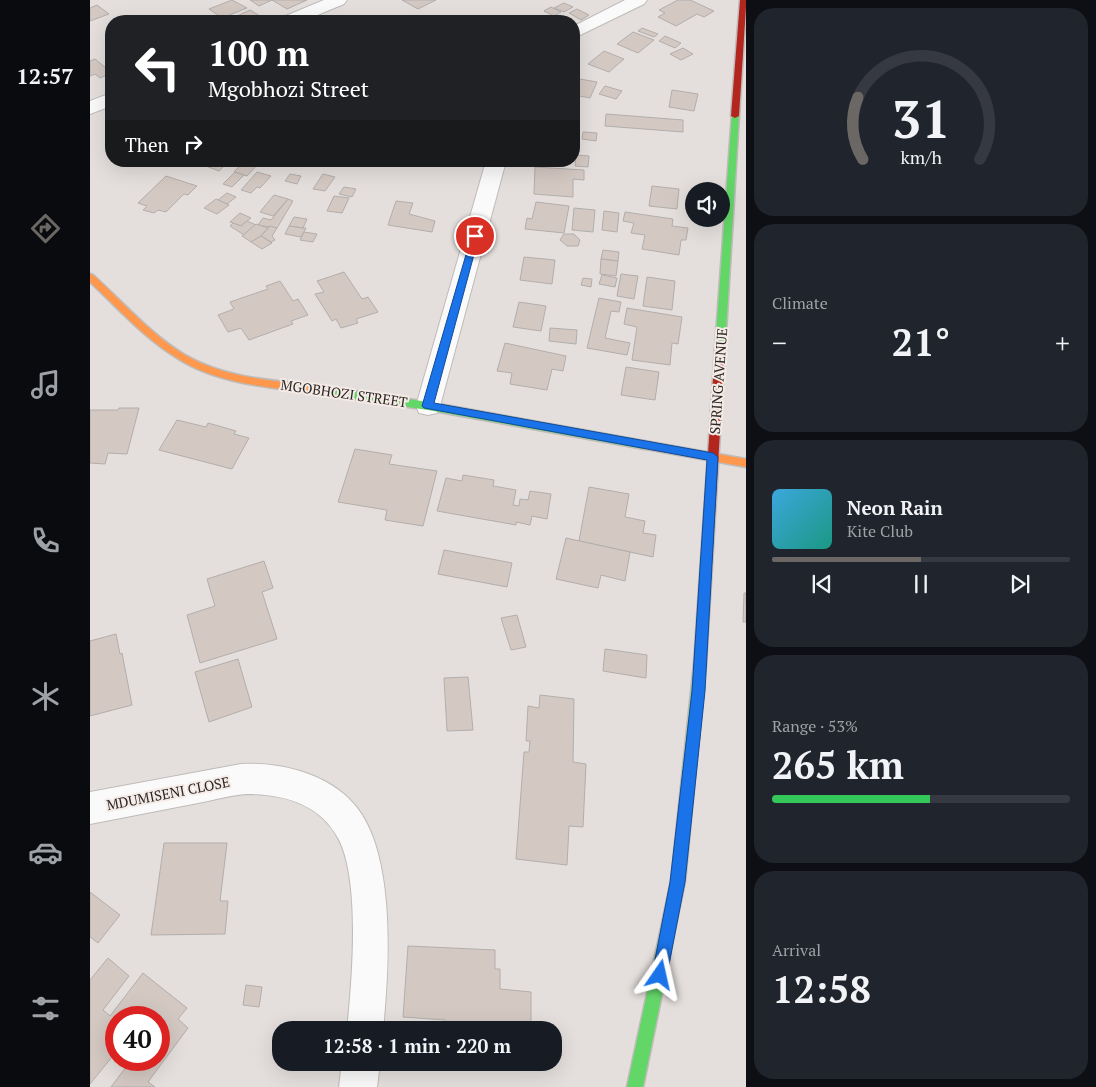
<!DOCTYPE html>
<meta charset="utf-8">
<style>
:root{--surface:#171b24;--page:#20242c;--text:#f1f3f6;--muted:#9ea1a6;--line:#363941;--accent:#6b6764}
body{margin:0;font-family:"PT Serif",serif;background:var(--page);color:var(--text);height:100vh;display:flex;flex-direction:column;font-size:19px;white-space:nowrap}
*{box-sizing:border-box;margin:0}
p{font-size:16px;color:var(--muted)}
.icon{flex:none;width:28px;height:28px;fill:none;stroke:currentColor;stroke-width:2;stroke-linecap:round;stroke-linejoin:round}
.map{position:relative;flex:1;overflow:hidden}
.sheet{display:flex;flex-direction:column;gap:8px;padding:8px;background:#0d0f14;width:350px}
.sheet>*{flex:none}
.guide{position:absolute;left:15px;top:15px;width:475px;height:152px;border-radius:20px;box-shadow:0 5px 20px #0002;background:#202124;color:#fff;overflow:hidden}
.controls{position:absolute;left:595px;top:182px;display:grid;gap:10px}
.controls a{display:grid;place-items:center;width:45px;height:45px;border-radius:50%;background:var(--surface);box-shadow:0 5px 20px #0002;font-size:25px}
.speed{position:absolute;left:15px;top:1006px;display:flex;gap:10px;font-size:25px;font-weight:700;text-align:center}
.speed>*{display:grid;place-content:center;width:65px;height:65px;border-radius:50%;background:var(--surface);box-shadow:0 5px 20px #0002;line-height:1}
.speed .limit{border:8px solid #d22;background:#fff;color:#111}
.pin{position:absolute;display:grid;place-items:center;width:42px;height:42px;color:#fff;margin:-21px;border:2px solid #fff;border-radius:50%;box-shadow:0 1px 5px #0007}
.me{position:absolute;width:55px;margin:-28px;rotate:11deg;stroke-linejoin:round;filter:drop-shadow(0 0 4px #0008)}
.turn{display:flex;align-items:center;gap:18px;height:105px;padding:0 20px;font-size:22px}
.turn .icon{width:65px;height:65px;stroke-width:2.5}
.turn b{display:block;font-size:35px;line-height:42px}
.then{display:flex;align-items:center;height:48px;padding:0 20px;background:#0003;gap:10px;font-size:19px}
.big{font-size:38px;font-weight:600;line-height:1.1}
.sheet .widget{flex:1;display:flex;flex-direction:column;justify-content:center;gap:8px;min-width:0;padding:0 18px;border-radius:20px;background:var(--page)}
.sheet .dial{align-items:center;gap:0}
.dial svg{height:130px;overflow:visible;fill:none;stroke:var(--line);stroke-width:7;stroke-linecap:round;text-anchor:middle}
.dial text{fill:var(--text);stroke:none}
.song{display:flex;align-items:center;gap:15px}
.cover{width:60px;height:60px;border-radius:8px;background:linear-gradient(135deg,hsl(200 70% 55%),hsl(170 70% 35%))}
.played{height:5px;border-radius:2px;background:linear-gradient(90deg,var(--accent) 50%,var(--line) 50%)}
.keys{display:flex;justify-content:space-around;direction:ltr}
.heat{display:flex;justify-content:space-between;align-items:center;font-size:28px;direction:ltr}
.charge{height:8px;border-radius:4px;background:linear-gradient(90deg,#34c759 53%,var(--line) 0)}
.trip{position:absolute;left:182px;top:1021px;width:290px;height:50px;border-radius:20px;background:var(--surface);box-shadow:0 5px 20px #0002;font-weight:600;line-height:50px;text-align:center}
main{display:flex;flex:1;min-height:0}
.tab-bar{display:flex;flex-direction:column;width:90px;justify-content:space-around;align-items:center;background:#090b0e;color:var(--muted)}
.tab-bar .icon{width:35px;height:35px}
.tab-bar .active{color:var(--accent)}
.tab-bar b{font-size:22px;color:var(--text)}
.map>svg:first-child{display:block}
</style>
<main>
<nav class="tab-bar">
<b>12:57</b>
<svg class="icon active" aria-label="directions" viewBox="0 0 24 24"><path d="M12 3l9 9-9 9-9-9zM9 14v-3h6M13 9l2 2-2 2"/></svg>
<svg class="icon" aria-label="music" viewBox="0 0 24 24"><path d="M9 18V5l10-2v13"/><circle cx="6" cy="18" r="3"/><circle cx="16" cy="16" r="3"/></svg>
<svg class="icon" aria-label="phone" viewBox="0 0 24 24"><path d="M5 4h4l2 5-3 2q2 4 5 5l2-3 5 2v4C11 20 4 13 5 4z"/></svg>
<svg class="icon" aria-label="climate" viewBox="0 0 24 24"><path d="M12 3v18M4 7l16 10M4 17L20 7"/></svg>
<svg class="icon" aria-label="car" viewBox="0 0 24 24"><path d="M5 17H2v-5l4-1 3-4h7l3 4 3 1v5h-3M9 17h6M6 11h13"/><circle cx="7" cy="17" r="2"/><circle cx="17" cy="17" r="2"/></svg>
<svg class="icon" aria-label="filters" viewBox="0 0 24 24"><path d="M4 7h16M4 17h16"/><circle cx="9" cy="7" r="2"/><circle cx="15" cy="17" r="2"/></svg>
</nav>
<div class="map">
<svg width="656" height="1087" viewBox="0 0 656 1087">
<rect width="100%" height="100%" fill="#e4dfdc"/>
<g fill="#d4c8c2" stroke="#b2aeac">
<polygon points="142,0 157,8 132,18 119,9"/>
<polygon points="160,0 217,0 197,9 182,0 169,6"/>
<polygon points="312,0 346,0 328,9"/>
<polygon points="588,0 600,0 624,11 614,17 607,14 586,26 568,17 575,13 569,10"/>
<polygon points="474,3 483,7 474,12 464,8"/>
<polygon points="7,5 19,14 0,21 0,8"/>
<polygon points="461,7 471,12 464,16 454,11"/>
<polygon points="487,9 499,15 491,20 479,13"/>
<polygon points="160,10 170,16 159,21 147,16"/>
<polygon points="552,28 568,34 564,37 548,31"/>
<polygon points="543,32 564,40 548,53 527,44"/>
<polygon points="575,36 591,43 585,48 569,41"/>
<polygon points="593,48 603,54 591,60 580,54"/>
<polygon points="514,51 534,59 519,72 498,64"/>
<polygon points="5,59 21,72 21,73 10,78 5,74 0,76 0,61"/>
<polygon points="484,78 507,82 500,98 484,95"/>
<polygon points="515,86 532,91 526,99 509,94"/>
<polygon points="582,90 608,94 604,111 579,107"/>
<polygon points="516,114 593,120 593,132 515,126"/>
<polygon points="493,132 507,133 506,141 492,139"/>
<polygon points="486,155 499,156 498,167 485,166"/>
<polygon points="103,161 139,161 129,171"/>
<polygon points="154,161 171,161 157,176 144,172"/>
<polygon points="445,167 494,170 494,180 483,179 483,197 444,194"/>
<polygon points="145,172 154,175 142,187 133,184"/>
<polygon points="167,172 181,176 170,188 167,187 161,193 151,190"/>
<polygon points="200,174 211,176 207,184 195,181"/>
<polygon points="233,174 245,177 235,191 223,189"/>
<polygon points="76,176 107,186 98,195 94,194 76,212 68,210 64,213 53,210 57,206 48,203"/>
<polygon points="562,186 589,189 587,209 559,206"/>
<polygon points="254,187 266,189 262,197 249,194"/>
<polygon points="137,193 146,197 137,204 128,200"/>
<polygon points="184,195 198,199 183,216 170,212"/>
<polygon points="244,196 259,198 252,213 237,211"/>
<polygon points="126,199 139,205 127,214 114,208"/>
<polygon points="198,199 203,201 187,228 168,225 173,218 181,220"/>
<polygon points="306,201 323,203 319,214 345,221 342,232 298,225"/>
<polygon points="446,202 479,206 474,233 435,229 437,218 442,219"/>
<polygon points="484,208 505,210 503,232 482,230"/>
<polygon points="514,211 529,213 527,232 512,230"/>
<polygon points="535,212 583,219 582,226 598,228 596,240 591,240 589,255 552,249 555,235 541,233 544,223 533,221"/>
<polygon points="150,213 161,218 151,226 140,222"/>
<polygon points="204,217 217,219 213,228 199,226"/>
<polygon points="157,221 166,225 154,235 140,226 143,223 151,226"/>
<polygon points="166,224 178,228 171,236 161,242 152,236"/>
<polygon points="180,226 187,228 182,236 185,240 181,242 171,236"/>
<polygon points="199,226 213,228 216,228 211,237 195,234"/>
<polygon points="214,232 227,234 223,242 210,240"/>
<polygon points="474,234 484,234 490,240 488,246 477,246 470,240"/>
<polygon points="171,236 182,243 172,249 161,242"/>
<polygon points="513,250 529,252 528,261 511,259"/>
<polygon points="434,257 465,260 462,284 430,280"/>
<polygon points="511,259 528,261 526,276 510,274"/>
<polygon points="254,272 272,299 278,297 288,312 266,319 268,323 251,328 246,319 242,321 225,294 234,292 227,281"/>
<polygon points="531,274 548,276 544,299 527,296"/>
<polygon points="512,275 527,278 525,287 509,284"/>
<polygon points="557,277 585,281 582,310 553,306"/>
<polygon points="493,278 502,279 501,287 491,285"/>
<polygon points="190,281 203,301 208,299 218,315 201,321 203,324 159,340 151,328 138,332 128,315 144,309 140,302 178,289 176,286"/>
<polygon points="509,298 531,302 529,312 521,311 515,338 540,343 537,355 497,348"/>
<polygon points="429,302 456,306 451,331 423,327"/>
<polygon points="537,308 592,317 588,344 582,343 580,365 542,360 547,327 534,324"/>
<polygon points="460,328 487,330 486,344 459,341"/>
<polygon points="415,343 476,356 473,371 462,369 457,390 420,384 422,373 407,371"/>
<polygon points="536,367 569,372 565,400 531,395"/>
<polygon points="29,408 49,408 37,454 18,453 15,464 0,463 0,410 28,410"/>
<polygon points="87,420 116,427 118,423 146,431 144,434 159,438 142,469 69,450"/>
<polygon points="265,449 302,455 299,464 347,471 333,526 295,520 297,510 248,502"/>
<polygon points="373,475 404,480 403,486 426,490 423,505 429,506 430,499 438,500 440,491 461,494 457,519 442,516 440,525 426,522 426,525 347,511 356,478 372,481"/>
<polygon points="499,487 539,494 535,517 555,521 553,533 566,535 563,557 489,541"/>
<polygon points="476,538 540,552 535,581 511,575 508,588 466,579"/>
<polygon points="354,550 422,563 417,587 348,574"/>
<polygon points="174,561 183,588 172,592 187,639 110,663 97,615 125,606 117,579"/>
<polygon points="654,593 656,593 656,622 653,622"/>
<polygon points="427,615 436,647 421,650 411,618"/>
<polygon points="26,634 30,654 32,653 42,705 0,716 0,641"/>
<polygon points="515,649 557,655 556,678 513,671"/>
<polygon points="148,659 162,707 119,722 105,672"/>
<polygon points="378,677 383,730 357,731 354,678"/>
<polygon points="450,695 484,699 483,762 496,764 493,827 479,826 477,865 426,859 434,752 439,752 440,741 436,741 438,706 449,708"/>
<polygon points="74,843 137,843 130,901 138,901 135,934 61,935"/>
<polygon points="0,892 30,915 8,943 0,937"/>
<polygon points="318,946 405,950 405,969 410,969 410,989 441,992 441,1030 354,1030 355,1020 313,1017"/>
<polygon points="18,958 39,976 13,1010 20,1016 53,973 97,1008 88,1019 98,1028 58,1082 65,1087 21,1087 39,1063 36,1060 69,1060 69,1018 26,1018 26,1052 0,1084 0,980"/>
<polygon points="156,985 172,987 169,1007 153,1005"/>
</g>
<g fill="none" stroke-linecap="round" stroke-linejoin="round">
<defs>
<g id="street">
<polygon points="234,0 257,0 254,4 213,21 190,21 193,17"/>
<polygon points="535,0 557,0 554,4 484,38 484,26"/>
<polygon points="21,93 21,106 0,114 0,101"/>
<polygon points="396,161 416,161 350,406 347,413 338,415 329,413 326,406"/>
<path d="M151,764C190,762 236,773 263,803C307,851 299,969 293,1030H257C262,982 271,880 248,838C230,804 193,794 157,794C140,795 125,800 108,803C72,810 36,817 0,824V792Z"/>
<polygon points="252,1062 290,1062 287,1087 249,1087"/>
</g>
<g id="fast">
<polygon points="642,114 649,116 635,349 630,352 625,349"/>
<polygon points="239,387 338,402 554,441 559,445 554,449 338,410 239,395 234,391"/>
<polygon points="610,659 614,660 616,664 595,881 553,1087 537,1087 581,881 604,664 606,660"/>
</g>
<g id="slow">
<path d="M0,274L3,275C33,302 60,334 95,355C138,380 191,381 239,387L244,391L239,395C189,388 130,386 87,358C54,338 28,308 0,282Z"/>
<polygon points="554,441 656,459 656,467 550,448 549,445 550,442"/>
</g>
<g id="jam">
<polygon points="650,0 656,0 656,7 649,116 645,118 641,116"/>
<polygon points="630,346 635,349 616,664 614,668 610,669 606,668 604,664 625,349"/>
</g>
</defs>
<use href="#street" stroke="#bfbbb9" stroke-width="2"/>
<use href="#fast" stroke="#bfbbb9" stroke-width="3"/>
<use href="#slow" stroke="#bfbbb9" stroke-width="3"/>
<use href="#jam" stroke="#bfbbb9" stroke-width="3"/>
<use href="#street" fill="#fbfafa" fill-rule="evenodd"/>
<use href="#fast" fill="#63d668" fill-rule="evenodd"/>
<use href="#slow" fill="#ff974d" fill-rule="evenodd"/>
<use href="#jam" fill="#b3261e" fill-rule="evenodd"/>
</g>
<polygon fill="#1a73e8" stroke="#114b97" points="382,234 389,236 344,403 623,453 628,457 615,691 595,882 577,975 575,981 570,983 564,981 562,975 580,882 602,691 617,460 334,408 332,406"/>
<g text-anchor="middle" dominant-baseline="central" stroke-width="4" stroke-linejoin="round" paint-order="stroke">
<g font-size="14" fill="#2a2624" stroke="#f5ebe6">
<text transform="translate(628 381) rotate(-86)">SPRING AVENUE</text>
<text transform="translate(254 393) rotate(8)">MGOBHOZI STREET</text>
<text transform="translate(78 793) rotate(-11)">MDUMISENI CLOSE</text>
</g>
</g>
</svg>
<div class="controls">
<a><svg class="icon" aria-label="sound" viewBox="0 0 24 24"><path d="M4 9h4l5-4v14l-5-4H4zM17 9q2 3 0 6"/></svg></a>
</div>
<div class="speed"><div class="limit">40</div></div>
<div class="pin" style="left:385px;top:236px;background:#d93025"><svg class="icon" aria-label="arrive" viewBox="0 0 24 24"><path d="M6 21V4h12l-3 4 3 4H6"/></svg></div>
<svg class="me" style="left:570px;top:975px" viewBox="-20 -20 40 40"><path d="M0-17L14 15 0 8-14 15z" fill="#1a73e8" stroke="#fff" stroke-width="4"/></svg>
<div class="trip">12:58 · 1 min · 220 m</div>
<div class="guide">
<div class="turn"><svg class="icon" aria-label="left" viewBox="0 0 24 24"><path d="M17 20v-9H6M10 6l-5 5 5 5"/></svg><div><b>100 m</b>Mgobhozi Street</div></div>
<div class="then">Then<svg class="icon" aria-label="right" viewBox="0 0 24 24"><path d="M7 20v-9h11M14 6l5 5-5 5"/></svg></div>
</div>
</div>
<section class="sheet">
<div class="widget dial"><svg viewBox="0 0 100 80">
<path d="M14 69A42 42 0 1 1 86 69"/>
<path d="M14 69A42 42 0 0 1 11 31" stroke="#6b6764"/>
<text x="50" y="56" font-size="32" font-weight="700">31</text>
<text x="50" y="72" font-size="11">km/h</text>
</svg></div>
<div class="widget"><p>Climate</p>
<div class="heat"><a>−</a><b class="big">21°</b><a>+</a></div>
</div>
<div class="widget">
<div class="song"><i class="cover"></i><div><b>Neon Rain</b><p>Kite Club</p></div></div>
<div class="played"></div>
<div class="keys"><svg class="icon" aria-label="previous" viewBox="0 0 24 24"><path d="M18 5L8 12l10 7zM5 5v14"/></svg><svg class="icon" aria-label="pause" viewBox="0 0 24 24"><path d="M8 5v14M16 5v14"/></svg><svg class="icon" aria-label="next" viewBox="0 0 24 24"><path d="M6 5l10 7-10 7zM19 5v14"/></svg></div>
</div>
<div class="widget"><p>Range · 53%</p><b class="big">265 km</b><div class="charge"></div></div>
<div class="widget"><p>Arrival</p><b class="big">12:58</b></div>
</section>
</main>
